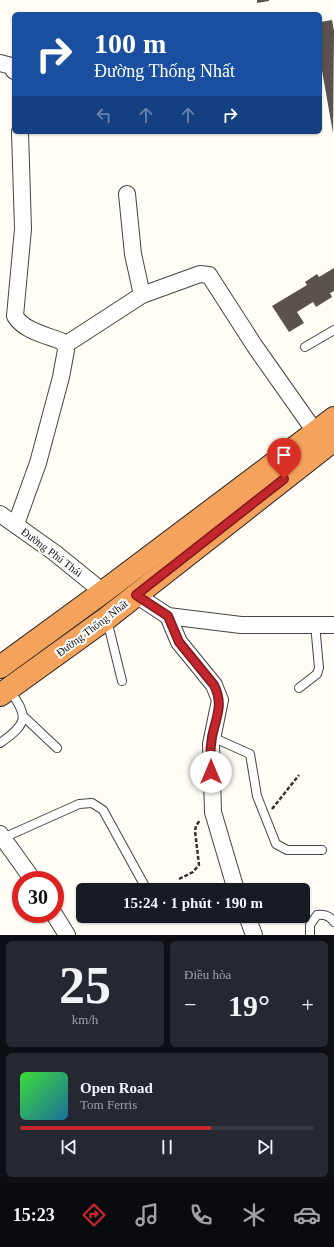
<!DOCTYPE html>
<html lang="vi">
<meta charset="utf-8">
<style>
:root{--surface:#171b24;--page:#242831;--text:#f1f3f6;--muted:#9ea1a6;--line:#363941;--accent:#c4262e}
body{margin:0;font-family:"Times New Roman",serif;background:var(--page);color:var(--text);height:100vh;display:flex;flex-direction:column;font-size:15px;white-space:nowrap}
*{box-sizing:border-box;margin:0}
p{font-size:13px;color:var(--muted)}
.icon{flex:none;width:22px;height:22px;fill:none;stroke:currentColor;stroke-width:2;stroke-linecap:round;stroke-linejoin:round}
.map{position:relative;height:935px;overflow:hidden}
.sheet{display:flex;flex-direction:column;gap:6px;padding:6px;background:#0d0f14;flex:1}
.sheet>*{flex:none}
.banner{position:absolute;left:12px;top:12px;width:310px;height:122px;border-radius:6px;box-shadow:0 1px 3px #0004;background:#1a4fa0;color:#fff;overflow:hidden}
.speed{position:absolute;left:12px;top:871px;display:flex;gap:8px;font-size:20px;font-weight:700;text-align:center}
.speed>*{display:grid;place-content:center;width:52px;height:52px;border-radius:50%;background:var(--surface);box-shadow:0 1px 3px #0004;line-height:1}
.speed .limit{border:6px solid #d22;background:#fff;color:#111}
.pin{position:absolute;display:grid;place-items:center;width:34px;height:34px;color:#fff;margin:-41px -17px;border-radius:50% 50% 50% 0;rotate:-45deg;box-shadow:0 0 4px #0007}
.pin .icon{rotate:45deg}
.me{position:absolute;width:44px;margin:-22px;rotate:0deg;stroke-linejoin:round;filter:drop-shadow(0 0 3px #0008)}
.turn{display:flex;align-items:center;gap:14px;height:84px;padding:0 16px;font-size:18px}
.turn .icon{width:52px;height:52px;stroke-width:2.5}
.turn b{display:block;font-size:28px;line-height:34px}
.lanes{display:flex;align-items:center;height:38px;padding:0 16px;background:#0003;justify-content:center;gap:20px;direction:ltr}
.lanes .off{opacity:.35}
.big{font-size:30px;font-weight:700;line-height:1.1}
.sheet .tile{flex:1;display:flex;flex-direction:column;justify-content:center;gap:6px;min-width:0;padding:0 14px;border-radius:6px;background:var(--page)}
.sheet .dial{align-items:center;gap:0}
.dial b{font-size:52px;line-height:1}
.song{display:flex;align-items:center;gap:12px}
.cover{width:48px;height:48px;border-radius:6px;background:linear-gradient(135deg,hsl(120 70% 55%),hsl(200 70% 35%))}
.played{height:4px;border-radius:2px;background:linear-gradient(90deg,var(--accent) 65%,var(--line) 65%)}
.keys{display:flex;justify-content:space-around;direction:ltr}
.heat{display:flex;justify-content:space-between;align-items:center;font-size:22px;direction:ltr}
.sheet .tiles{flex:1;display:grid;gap:6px;grid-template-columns:1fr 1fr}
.tile:last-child{grid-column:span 2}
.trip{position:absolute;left:76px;top:883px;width:234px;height:40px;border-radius:6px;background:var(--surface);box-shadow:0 1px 3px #0004;font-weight:700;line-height:40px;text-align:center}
.tabs{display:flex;height:64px;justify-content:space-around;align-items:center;background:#090b0e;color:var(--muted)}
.tabs .icon{width:28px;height:28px}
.tabs .active{color:var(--accent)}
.tabs b{font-size:18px;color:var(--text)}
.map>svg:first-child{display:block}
</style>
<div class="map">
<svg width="334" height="935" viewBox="0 0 334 935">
<rect width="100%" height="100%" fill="#fffdf5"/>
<g fill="#5a524d">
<polygon points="257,0 269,0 269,1 257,3"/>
<polygon points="332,20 334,31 333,133 320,59 320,22"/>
<polygon points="334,268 334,291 330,293 332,297 316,307 313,302 297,312 304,323 289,332 272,306 307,285 305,282 317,274 319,277"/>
</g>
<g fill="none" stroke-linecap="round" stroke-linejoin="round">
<defs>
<g id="lane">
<polyline points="305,347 334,330"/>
<polyline points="107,620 122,681"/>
<polyline points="299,688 317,674 319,668 315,624"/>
<polyline points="23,716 57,748"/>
<polyline points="212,737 250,754 257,796 276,844 287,850 322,850"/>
<path d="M0,743C28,724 29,716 9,690"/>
<polyline points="3,838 79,804 92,803 103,810 147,890"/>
<path d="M310,935V925L317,915C324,914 330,916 334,922"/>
</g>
<g id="street">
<polyline points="0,63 11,66 14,71"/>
<polyline points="142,295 200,274 209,275 254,345 316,433"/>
<polyline points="65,345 142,295 133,254 127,194"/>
<polyline points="0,514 55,553 103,592"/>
<path d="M16,524L38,463L61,377L66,350L65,345L61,341C46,335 24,331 15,316L23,229L20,132"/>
<polyline points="136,595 168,616 241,625 334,625"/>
<polyline points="168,616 179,642 214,685 220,700 211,744 213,812 236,890"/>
<polyline points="0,834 33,880"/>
<polyline points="54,914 67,935"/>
<polyline points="247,916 254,935"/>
</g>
<g id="highway">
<polyline points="0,667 103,592 334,418"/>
<polyline points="0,695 107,618 334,440"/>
</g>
</defs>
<use href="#lane" stroke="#444" stroke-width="10"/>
<use href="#street" stroke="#444" stroke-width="18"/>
<use href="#highway" stroke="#222" stroke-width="24"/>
<g stroke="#333" stroke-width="2.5" stroke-dasharray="4 2" stroke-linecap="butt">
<polyline points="272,809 299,775"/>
<polyline points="179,879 193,872 199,865 195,831 196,826 200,820"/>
</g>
<use href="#lane" stroke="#fff" stroke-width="8"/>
<use href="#street" stroke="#fff" stroke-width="16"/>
<use href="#highway" stroke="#f5a25d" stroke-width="22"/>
</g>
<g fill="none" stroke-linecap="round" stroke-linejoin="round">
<defs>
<path id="route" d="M211,772C210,761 210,749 212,737C216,717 224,705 214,685L179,642L168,616L136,595L284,479"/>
</defs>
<use href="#route" stroke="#7f191e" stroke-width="10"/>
<use href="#route" stroke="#c4262e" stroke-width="7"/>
</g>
<g text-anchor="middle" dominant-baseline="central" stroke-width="4" stroke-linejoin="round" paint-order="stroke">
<g font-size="11" fill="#111" stroke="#fff">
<text transform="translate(52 552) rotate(37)">Đường Phú Thái</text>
<text transform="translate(92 628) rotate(-37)">Đường Thống Nhất</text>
</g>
</g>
</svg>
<div class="speed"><div class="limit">30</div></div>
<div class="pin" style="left:284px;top:479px;background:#d93025"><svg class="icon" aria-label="arrive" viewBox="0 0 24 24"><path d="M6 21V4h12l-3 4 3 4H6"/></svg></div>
<svg class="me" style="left:211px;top:772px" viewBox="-20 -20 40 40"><circle r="19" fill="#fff"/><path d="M0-13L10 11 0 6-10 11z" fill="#c4262e"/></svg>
<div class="trip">15:24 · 1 phút · 190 m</div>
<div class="banner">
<div class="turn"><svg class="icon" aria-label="right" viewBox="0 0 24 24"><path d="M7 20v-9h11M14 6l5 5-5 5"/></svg><div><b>100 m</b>Đường Thống Nhất</div></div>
<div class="lanes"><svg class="icon off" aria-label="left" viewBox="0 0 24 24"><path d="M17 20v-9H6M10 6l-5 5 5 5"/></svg><svg class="icon off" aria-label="ahead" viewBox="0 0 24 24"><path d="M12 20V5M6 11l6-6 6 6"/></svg><svg class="icon off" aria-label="ahead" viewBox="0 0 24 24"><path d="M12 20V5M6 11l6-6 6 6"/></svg><svg class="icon" aria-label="right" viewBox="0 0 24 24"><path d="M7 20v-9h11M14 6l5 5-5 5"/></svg></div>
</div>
</div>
<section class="sheet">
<div class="tiles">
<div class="tile dial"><b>25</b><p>km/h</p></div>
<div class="tile"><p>Điều hòa</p>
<div class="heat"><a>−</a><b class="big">19°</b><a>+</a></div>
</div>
<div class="tile">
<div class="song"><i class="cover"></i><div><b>Open Road</b><p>Tom Ferris</p></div></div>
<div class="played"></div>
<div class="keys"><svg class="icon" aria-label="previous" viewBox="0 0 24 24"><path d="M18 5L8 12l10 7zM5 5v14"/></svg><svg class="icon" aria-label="pause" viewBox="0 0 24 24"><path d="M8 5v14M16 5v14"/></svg><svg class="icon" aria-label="next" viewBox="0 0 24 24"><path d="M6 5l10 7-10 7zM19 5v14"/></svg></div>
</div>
</div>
</section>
<nav class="tabs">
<b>15:23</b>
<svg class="icon active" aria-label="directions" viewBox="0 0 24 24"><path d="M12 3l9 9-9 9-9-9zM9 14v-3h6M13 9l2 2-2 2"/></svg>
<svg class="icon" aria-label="music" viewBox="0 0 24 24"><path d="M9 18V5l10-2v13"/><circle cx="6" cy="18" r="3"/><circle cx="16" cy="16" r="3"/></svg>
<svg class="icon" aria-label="phone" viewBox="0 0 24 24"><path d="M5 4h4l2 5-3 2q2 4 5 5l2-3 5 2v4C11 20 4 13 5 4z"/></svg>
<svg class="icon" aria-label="climate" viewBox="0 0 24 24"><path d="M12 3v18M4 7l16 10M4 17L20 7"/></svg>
<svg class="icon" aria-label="car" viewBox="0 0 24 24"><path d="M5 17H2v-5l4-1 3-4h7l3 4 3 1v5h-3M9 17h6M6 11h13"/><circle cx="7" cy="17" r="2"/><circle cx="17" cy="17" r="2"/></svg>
</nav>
